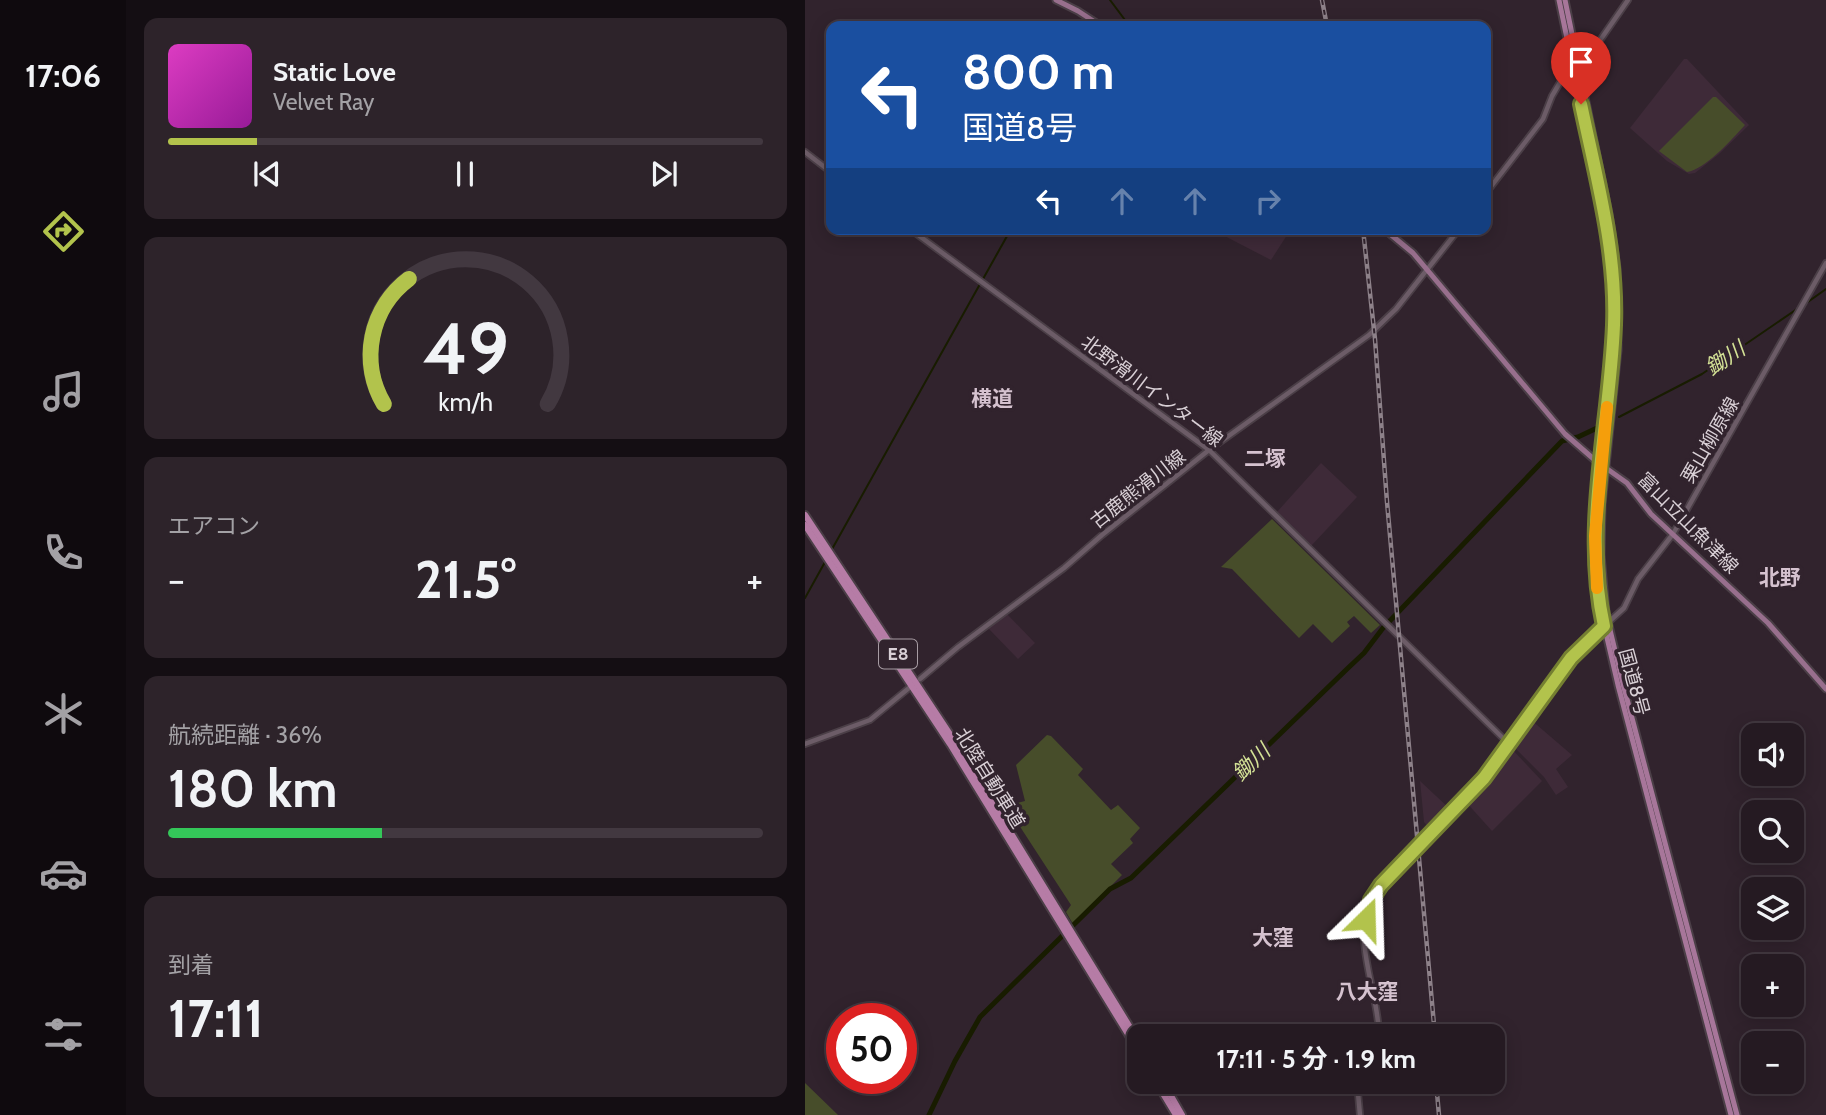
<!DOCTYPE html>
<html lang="ja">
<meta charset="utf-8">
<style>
:root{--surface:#251a22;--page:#2d232a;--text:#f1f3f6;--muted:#a3a1a5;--line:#423840;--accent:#b2c34c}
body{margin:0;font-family:Cabin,"Noto Sans JP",sans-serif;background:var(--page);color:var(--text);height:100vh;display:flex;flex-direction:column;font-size:26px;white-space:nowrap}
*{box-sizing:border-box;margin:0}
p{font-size:23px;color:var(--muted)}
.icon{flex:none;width:38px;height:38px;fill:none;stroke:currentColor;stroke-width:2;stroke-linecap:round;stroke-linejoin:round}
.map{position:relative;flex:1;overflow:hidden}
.details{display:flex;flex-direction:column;gap:18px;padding:18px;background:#140e13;width:679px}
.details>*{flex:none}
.banner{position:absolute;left:21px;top:21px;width:665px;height:214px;border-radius:14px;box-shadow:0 4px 18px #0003,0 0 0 2px var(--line);background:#1a4fa0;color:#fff;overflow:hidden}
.buttons{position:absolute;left:936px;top:723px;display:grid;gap:14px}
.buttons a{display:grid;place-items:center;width:63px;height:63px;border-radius:14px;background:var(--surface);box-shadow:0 4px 18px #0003,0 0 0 2px var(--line);font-size:35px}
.speed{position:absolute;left:21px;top:1003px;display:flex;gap:14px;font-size:35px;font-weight:700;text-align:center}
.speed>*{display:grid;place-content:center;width:91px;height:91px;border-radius:50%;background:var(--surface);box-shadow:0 4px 18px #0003,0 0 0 2px var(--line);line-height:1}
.speed .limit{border:10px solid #d22;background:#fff;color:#111}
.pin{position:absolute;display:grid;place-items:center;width:60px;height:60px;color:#fff;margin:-72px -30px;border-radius:50% 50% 50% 0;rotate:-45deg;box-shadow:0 0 7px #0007}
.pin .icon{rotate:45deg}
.me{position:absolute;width:77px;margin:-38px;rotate:22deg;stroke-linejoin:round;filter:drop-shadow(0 0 5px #0008)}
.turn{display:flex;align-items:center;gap:24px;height:147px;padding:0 21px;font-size:32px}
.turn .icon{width:91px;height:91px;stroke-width:2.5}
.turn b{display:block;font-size:49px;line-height:60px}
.lanes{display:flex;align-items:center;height:66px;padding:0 21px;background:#0003;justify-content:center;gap:35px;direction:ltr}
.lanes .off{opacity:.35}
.big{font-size:52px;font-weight:700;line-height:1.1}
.details .card{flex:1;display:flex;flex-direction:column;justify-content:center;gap:10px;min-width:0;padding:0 24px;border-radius:14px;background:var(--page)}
.details .dial{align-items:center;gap:0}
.dial svg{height:182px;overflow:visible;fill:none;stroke:var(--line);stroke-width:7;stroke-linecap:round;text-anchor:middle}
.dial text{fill:var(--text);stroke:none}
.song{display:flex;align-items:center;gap:21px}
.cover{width:84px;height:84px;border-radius:10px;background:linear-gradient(135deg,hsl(310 70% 55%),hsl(300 70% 35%))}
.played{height:7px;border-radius:4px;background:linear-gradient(90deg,var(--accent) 15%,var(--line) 15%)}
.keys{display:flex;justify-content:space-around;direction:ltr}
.heat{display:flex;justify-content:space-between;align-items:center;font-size:38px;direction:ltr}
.charge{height:10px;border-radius:5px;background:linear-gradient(90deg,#34c759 36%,var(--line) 0)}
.trip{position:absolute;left:322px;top:1024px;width:378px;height:70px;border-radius:14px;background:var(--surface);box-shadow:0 4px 18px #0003,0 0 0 2px var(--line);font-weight:700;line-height:70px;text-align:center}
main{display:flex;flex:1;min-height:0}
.tab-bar{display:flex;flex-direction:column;width:126px;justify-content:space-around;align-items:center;background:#0f0a0e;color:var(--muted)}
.tab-bar .icon{width:49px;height:49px}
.tab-bar .current{color:var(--accent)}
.tab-bar b{font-size:32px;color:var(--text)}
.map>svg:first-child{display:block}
</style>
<main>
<nav class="tab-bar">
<b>17:06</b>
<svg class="icon current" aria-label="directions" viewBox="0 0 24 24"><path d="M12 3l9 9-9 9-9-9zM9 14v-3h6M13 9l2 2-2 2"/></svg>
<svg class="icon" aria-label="music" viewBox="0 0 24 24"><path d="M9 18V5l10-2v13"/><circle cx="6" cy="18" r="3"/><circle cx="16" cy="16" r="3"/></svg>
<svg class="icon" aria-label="phone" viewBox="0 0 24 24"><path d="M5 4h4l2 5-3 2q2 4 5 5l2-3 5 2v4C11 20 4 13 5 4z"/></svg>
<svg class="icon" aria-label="climate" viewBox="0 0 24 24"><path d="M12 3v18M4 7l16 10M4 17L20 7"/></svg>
<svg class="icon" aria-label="car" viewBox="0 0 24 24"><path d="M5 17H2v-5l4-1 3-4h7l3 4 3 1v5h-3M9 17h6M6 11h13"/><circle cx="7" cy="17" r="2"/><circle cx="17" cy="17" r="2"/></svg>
<svg class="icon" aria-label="filters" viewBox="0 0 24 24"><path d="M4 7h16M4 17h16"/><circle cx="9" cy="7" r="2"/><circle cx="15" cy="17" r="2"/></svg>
</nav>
<section class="details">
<div class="card">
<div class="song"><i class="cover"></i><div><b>Static Love</b><p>Velvet Ray</p></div></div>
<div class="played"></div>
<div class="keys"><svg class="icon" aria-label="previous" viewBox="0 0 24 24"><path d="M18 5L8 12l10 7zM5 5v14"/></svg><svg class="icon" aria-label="pause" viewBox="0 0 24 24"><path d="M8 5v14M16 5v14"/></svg><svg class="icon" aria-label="next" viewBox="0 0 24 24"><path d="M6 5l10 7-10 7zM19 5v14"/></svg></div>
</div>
<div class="card dial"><svg viewBox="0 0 100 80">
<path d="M14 69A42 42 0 1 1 86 69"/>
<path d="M14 69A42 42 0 0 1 25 14" stroke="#b2c34c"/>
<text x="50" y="56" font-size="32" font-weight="700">49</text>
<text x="50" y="72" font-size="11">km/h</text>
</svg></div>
<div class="card"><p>エアコン</p>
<div class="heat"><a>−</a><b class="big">21.5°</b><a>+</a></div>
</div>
<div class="card"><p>航続距離 · 36%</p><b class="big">180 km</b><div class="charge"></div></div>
<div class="card"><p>到着</p><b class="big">17:11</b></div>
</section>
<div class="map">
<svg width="1021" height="1115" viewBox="0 0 1021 1115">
<rect width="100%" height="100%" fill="#31232d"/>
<g fill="#3e2a38">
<polygon points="879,59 882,59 944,125 914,154 890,173 884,174 862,161 825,128"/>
<polygon points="406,229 486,229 466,260"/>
<polygon points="516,463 552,497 506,546 472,512"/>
<polygon points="201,613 230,643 213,659 182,627"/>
<polygon points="725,719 767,755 751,769 763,787 751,795 739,777 708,746 707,744"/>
<polygon points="706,748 737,781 687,831 660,801 703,749"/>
<polygon points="615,781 646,810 626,830 619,822"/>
</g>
<g fill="#474d2a">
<path d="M908,97H911L940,125C926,140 901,169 882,172L854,151Z"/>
<polygon points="467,519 575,625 566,633 549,616 542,622 545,626 527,643 508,624 494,638 427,569 416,567"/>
<polygon points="242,735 246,736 278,769 273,775 306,810 313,805 335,828 325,839 328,843 306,864 317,875 268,924 261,912 266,905 208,816 203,817 197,807 220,801 211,765"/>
<polygon points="0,1083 33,1115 0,1115"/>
</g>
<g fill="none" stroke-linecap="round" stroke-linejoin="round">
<g stroke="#181c00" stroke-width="2">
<polyline points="305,0 320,20 319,26"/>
<polyline points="178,279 206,229"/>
<polyline points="1000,304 1021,289"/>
<polyline points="814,417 897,374 992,309"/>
<polyline points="26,551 175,284"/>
<polyline points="0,598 20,562"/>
</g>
<polyline stroke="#181c00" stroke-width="5" points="124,1115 150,1061 175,1017 305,889 326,878 542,669 559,653 578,628 757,441 773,437 792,428"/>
<defs>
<g id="secondary">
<polyline points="0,152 26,172"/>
<polyline points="681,193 738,119 747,96 757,79 789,49 823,0"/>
<polyline points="105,229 404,450 704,744"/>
<polyline points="115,679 153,647 259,568 297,535 404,450 564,335 591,309 654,229"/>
<polyline points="0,744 65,720 104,688"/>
<path d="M574,1036C574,990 544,938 569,894L679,778L774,649L819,608L833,579L868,534L1021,263"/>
<polyline points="552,1082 555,1115"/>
</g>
<g id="primary">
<polyline points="251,0 273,11 296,26"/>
<polyline points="579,229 608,253 760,434 791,461 822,483 846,514 963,623 1021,689"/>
</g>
<g id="trunk">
<polyline points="754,0 797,206 807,273 809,321 808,355 790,535 793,599 813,685 926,1115"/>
<polyline points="760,0 804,214 812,268 813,350 797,504 796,555 801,613 818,684 932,1115"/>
</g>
<g id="motorway">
<polyline points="0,515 150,742 334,1042"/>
<polyline points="0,525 145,744 334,1052"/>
<polyline points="351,1082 371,1115"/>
<polyline points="358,1082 377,1115"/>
</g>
</defs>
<use href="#secondary" stroke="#4b3f47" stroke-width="8"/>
<use href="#primary" stroke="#4b3f47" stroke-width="9"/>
<use href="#trunk" stroke="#4b3f47" stroke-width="9"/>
<use href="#motorway" stroke="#4b3f47" stroke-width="10"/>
<use href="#secondary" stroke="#6c5c67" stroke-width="4.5"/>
<use href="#primary" stroke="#986f8d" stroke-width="5"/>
<use href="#trunk" stroke="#a7769a" stroke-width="5"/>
<use href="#motorway" stroke="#b67ca6" stroke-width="6"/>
<defs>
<g id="rail">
<polyline points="517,0 522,26"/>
<polyline points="558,229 570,339 582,502 630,1036"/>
<polyline points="631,1082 634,1115"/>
</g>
</defs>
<use href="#rail" stroke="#8d8189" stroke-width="4.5"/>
<use href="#rail" stroke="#31232d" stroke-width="2" stroke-dasharray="5" stroke-linecap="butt"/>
</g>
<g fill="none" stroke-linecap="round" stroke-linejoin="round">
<defs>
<path id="route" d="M561,919L566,900L576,885L679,778L766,658L799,626C777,526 805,425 809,325C812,251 791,176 776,104"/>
</defs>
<use href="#route" stroke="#747f31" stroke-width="18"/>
<use href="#route" stroke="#b2c34c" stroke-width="12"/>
<polyline stroke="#f59e0b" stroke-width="12" points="792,588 790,536 802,407"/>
</g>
<g text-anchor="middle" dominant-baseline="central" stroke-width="7" stroke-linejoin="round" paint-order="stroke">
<rect fill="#31232d" stroke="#a79ca3" stroke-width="2" x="74" y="639.5" width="38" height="29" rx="5"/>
<g font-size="18" font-weight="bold" fill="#d9d0d6">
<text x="93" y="654">E8</text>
</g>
<g font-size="19" fill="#d9d0d6" stroke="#31232d">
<text transform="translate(347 391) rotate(37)">北野滑川インター線</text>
<text transform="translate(905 440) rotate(-60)">栗山柳原線</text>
<text transform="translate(333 489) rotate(-38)">古鹿熊滑川線</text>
<text transform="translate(883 523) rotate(45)">富山立山魚津線</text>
<text transform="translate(829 682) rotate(75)">国道8号</text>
<text transform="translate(185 778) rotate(58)">北陸自動車道</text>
</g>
<g font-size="21" font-style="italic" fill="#d4e296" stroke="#31232d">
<text transform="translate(920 358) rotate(-34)">鋤川</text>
<text transform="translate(446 762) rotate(-44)">鋤川</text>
</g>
<g font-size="21" font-weight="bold" fill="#d5c2cf" stroke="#31232d">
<text x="187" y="398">横道</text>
<text x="460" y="458">二塚</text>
<text x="975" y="577">北野</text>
<text x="468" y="937">大窪</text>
<text x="562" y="991">八大窪</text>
</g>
</g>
</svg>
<div class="buttons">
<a><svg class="icon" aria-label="sound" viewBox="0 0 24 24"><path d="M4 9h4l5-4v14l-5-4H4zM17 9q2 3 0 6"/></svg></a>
<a><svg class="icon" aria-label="search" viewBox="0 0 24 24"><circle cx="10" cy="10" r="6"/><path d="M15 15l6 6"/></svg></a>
<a><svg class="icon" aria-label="layers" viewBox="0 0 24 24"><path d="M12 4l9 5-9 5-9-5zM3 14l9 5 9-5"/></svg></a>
<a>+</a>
<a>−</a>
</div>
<div class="speed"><div class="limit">50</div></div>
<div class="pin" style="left:776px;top:104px;background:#d93025"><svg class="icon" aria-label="arrive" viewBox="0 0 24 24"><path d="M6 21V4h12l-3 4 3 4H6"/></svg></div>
<svg class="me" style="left:561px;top:919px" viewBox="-20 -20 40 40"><path d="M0-17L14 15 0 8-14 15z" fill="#b2c34c" stroke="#fff" stroke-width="4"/></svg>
<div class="trip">17:11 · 5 分 · 1.9 km</div>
<div class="banner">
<div class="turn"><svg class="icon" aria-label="left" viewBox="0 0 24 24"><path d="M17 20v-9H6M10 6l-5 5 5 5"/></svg><div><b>800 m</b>国道8号</div></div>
<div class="lanes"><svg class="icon" aria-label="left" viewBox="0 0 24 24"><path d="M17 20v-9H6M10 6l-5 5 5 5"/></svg><svg class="icon off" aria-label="ahead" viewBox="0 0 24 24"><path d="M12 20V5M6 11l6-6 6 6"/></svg><svg class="icon off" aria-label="ahead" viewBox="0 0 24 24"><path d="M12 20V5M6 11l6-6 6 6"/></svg><svg class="icon off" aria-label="right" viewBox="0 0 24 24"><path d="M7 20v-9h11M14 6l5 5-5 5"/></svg></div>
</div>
</div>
</main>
